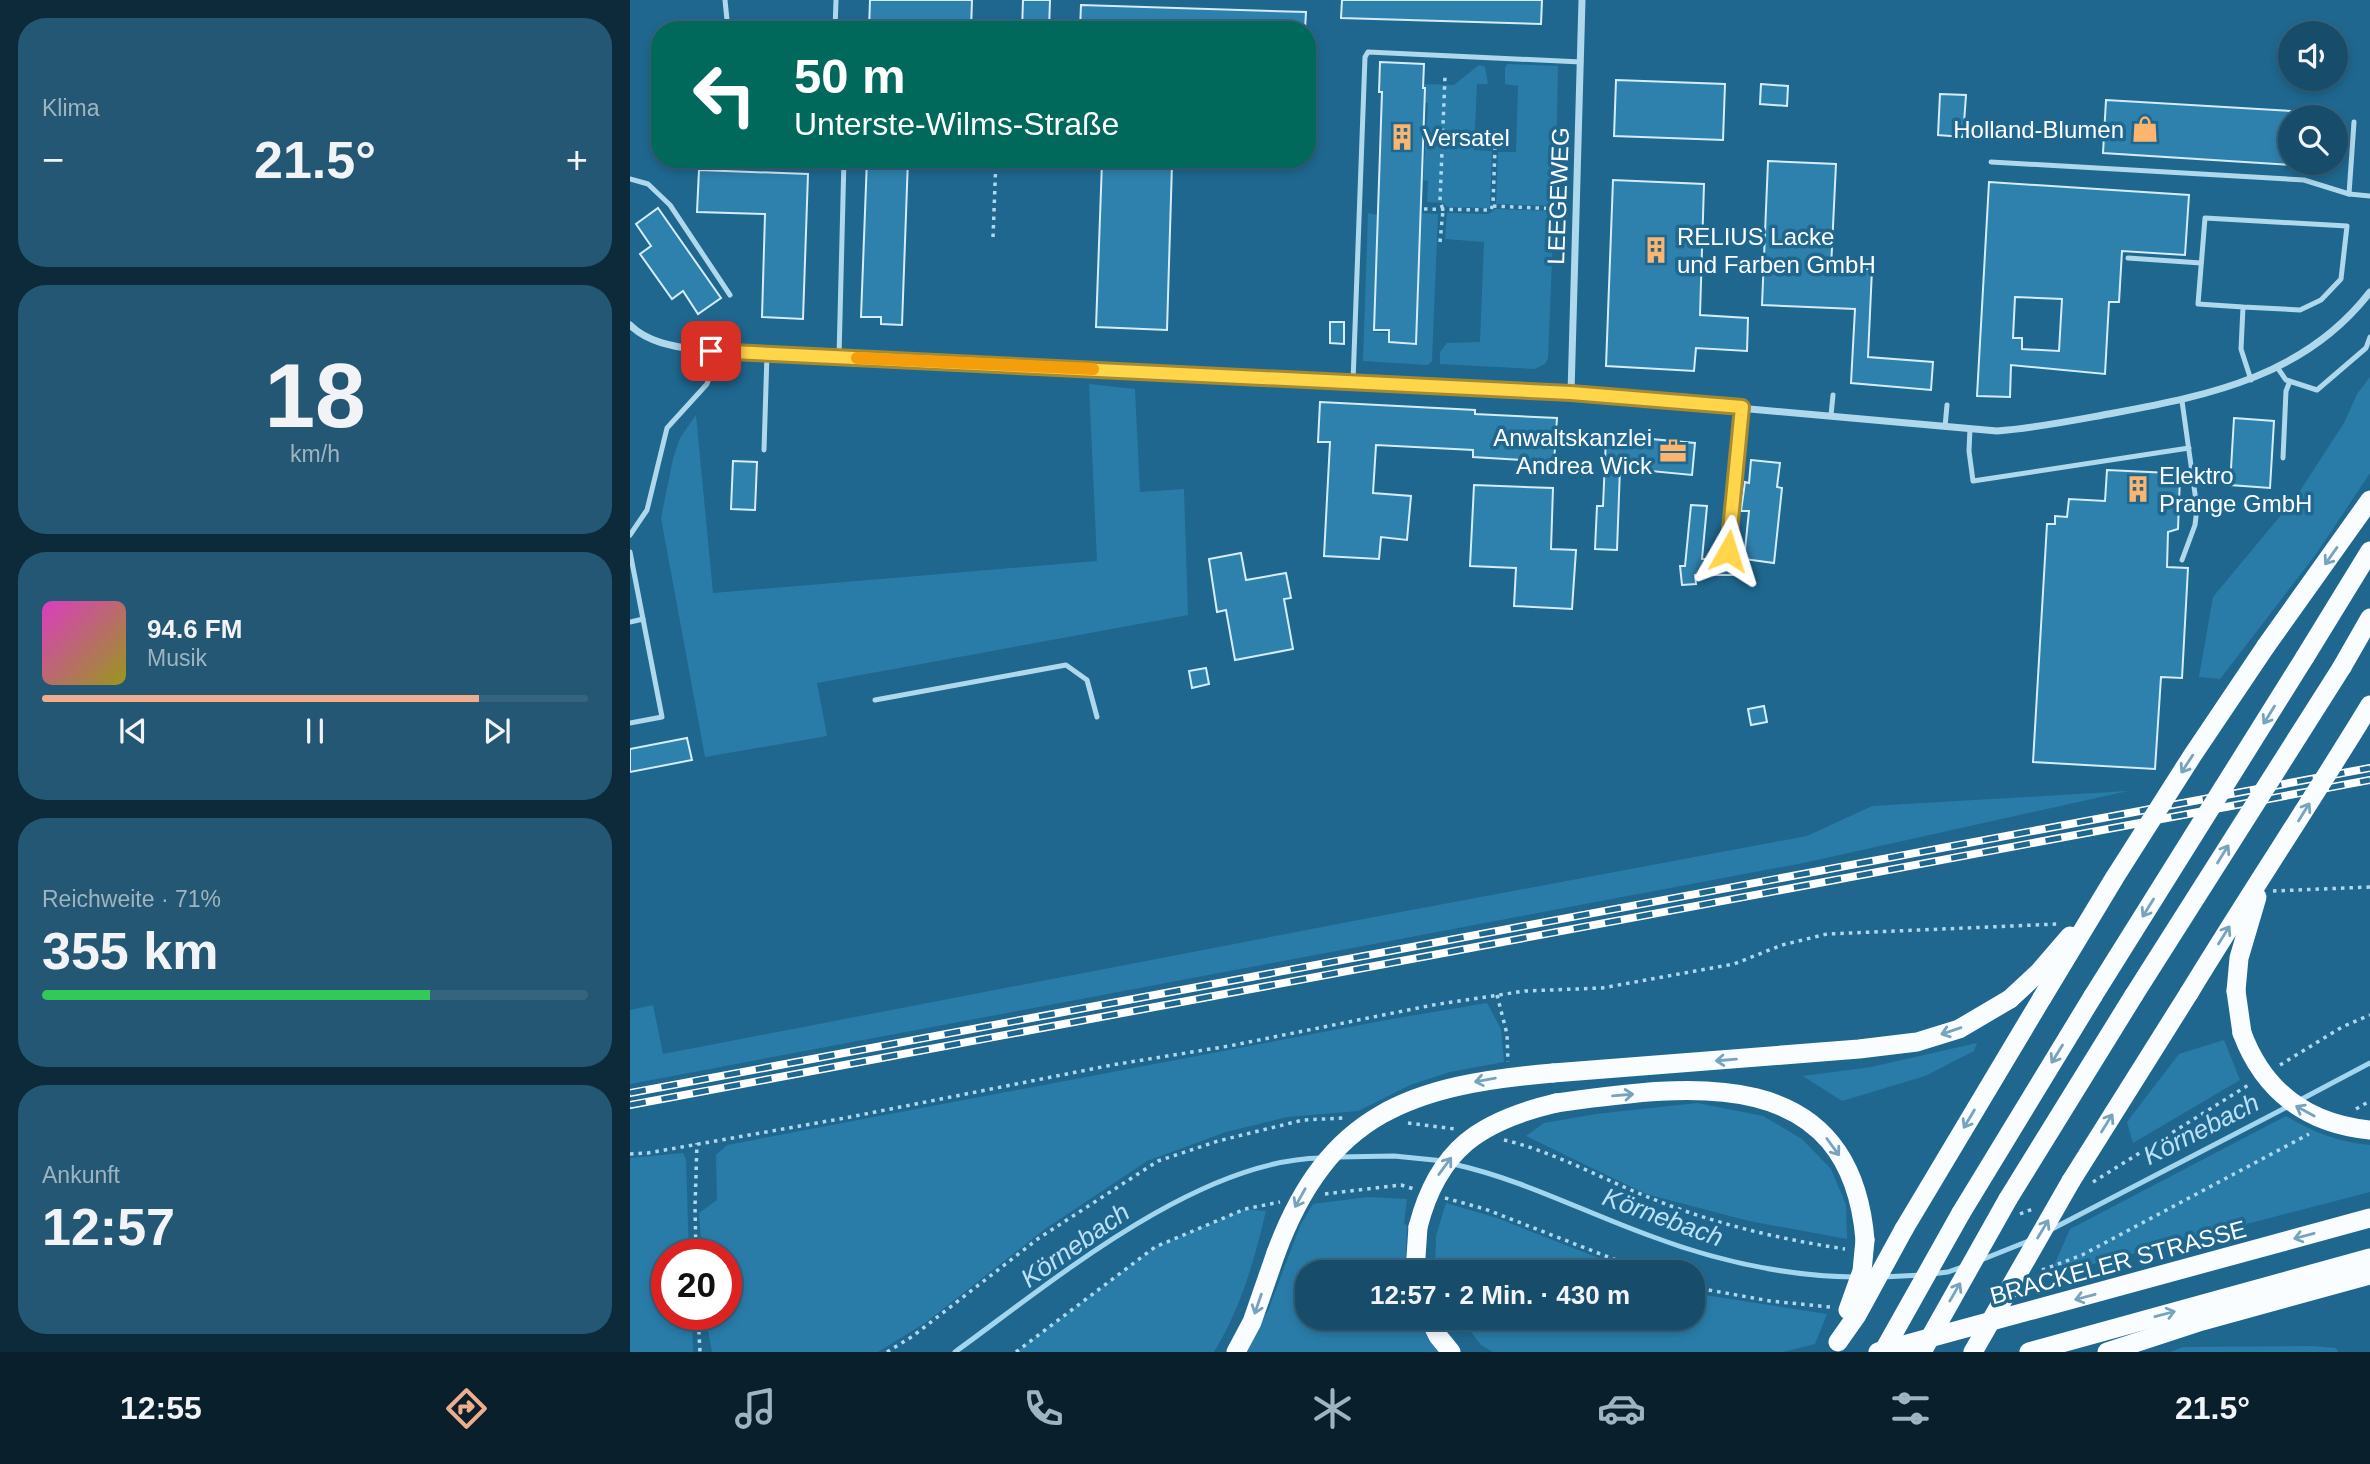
<!DOCTYPE html>
<html lang="de">
<meta charset="utf-8">
<style>
:root{--surface:#174d6b;--page:#245773;--text:#f1f3f6;--muted:#9eb4c1;--line:#36647e;--accent:#eead8d}
body{margin:0;font-family:Helvetica,sans-serif;background:var(--page);color:var(--text);height:100vh;display:flex;flex-direction:column;font-size:26px;white-space:nowrap}
*{box-sizing:border-box;margin:0}
p{font-size:23px;color:var(--muted)}
.icon{flex:none;width:38px;height:38px;fill:none;stroke:currentColor;stroke-width:2;stroke-linecap:round;stroke-linejoin:round}
.map{position:relative;flex:1;overflow:hidden}
.details{display:flex;flex-direction:column;gap:18px;padding:18px;background:#0d2a3b;width:630px}
.details>*{flex:none}
.top-card{position:absolute;left:21px;top:21px;width:665px;height:147px;border-radius:28px;box-shadow:0 4px 10px #0003,0 0 0 2px var(--line);background:#00695c;color:#fff;overflow:hidden}
.fabs{position:absolute;left:1648px;top:21px;display:grid;gap:14px}
.fabs a{display:grid;place-items:center;width:70px;height:70px;border-radius:50%;background:var(--surface);box-shadow:0 4px 10px #0003,0 0 0 2px var(--line);font-size:35px}
.speed{position:absolute;left:21px;top:1239px;display:flex;gap:14px;font-size:35px;font-weight:700;text-align:center}
.speed>*{display:grid;place-content:center;width:91px;height:91px;border-radius:50%;background:var(--surface);box-shadow:0 4px 10px #0003,0 0 0 2px var(--line);line-height:1}
.speed .limit{border:10px solid #d22;background:#fff;color:#111}
.pin{position:absolute;display:grid;place-items:center;width:60px;height:60px;color:#fff;margin:-30px;border-radius:14px;box-shadow:0 4px 10px #0006}
.me{position:absolute;width:77px;margin:-38px;rotate:6deg;stroke-linejoin:round;filter:drop-shadow(0 0 5px #0008)}
.turn{display:flex;align-items:center;gap:24px;height:147px;padding:0 28px;font-size:32px}
.turn .icon{width:91px;height:91px;stroke-width:2.5}
.turn b{display:block;font-size:49px;line-height:60px}
.big{font-size:52px;font-weight:600;line-height:1.1}
.details .widget{flex:1;display:flex;flex-direction:column;justify-content:center;gap:10px;min-width:0;padding:0 24px;border-radius:28px;background:var(--page)}
.details .dial{align-items:center;gap:0}
.dial b{font-size:91px;line-height:1}
.song{display:flex;align-items:center;gap:21px}
.cover{width:84px;height:84px;border-radius:10px;background:linear-gradient(135deg,hsl(310 70% 55%),hsl(60 70% 35%))}
.played{height:7px;border-radius:4px;background:linear-gradient(90deg,var(--accent) 80%,var(--line) 80%)}
.keys{display:flex;justify-content:space-around;direction:ltr}
.heat{display:flex;justify-content:space-between;align-items:center;font-size:38px;direction:ltr}
.charge{height:10px;border-radius:5px;background:linear-gradient(90deg,#34c759 71%,var(--line) 0)}
.trip{position:absolute;left:665px;top:1260px;width:410px;height:70px;border-radius:28px;background:var(--surface);box-shadow:0 4px 10px #0003,0 0 0 2px var(--line);font-weight:600;line-height:70px;text-align:center}
.menu{display:flex;height:112px;justify-content:space-around;align-items:center;background:#091f2b;color:var(--muted)}
.menu .icon{width:49px;height:49px}
.menu .active{color:var(--accent)}
.menu b{font-size:32px;color:var(--text)}
main{display:flex;flex:1;min-height:0}
.map>svg:first-child{display:block}
</style>
<main>
<section class="details">
<div class="widget"><p>Klima</p>
<div class="heat"><a>−</a><b class="big">21.5°</b><a>+</a></div>
</div>
<div class="widget dial"><b>18</b><p>km/h</p></div>
<div class="widget">
<div class="song"><i class="cover"></i><div><b>94.6 FM</b><p>Musik</p></div></div>
<div class="played"></div>
<div class="keys"><svg class="icon" aria-label="previous" viewBox="0 0 24 24"><path d="M18 5L8 12l10 7zM5 5v14"/></svg><svg class="icon" aria-label="pause" viewBox="0 0 24 24"><path d="M8 5v14M16 5v14"/></svg><svg class="icon" aria-label="next" viewBox="0 0 24 24"><path d="M6 5l10 7-10 7zM19 5v14"/></svg></div>
</div>
<div class="widget"><p>Reichweite · 71%</p><b class="big">355 km</b><div class="charge"></div></div>
<div class="widget"><p>Ankunft</p><b class="big">12:57</b></div>
</section>
<div class="map">
<svg width="1740" height="1352" viewBox="0 0 1740 1352">
<rect width="100%" height="100%" fill="#1f678f"/>
<g fill="#297ca8">
<polygon points="877,64 928,66 925,206 866,204 868,152 886,152 888,86 875,84 875,68"/>
<polygon points="849,65 855,67 858,84 847,84 844,150 862,151 860,206 859,208 817,207 813,203 797,202 798,181 793,180 798,103 795,103 795,88 794,84 824,85"/>
<polygon points="866,209 924,211 918,358 915,364 905,369 810,364 810,352 817,343 850,342 854,242 815,239 817,213 858,214"/>
<polygon points="738,213 747,215 744,332 758,333 758,343 786,345 792,213 808,214 802,361 798,365 733,361"/>
<polygon points="1740,377 1740,473 1686,554 1590,679 1569,677 1583,597 1666,497 1714,423 1727,394"/>
<polygon points="459,384 505,389 510,492 554,489 558,615 187,683 197,736 75,757 31,518 43,459 50,438 66,415 83,593 467,561"/>
<polygon points="1498,791 1178,862 0,1084 0,1010 23,1005 33,1054 744,917 1177,836 1242,806"/>
<polygon points="857,1003 871,1029 874,1062 820,1072 780,1085 728,1111 657,1117 596,1132 517,1161 415,1229 295,1323 248,1352 82,1352 75,1314 96,1314 96,1255 72,1255 69,1213 87,1200 86,1155 97,1145 762,1019"/>
<polygon points="1594,1040 1610,1080 1503,1143 1497,1122 1549,1054"/>
<polygon points="1347,1043 1344,1051 1295,1076 1212,1101 1173,1076 1241,1067"/>
<polygon points="1067,1103 1133,1116 1172,1139 1201,1169 1216,1205 1217,1239 1119,1221 1016,1194 896,1136 914,1123 966,1114"/>
<path d="M1656,1116C1683,1132 1708,1142 1740,1145V1192L1455,1266H1424L1440,1229Z"/>
<polygon points="53,1153 56,1160 59,1255 37,1255 37,1314 62,1314 63,1352 0,1352 0,1158"/>
<polygon points="738,1197 777,1199 774,1224 777,1225 775,1272 677,1272 677,1318 787,1318 789,1324 808,1352 617,1352 639,1308 670,1226 683,1204"/>
<polygon points="816,1203 867,1218 1004,1272 805,1272 806,1236"/>
<path d="M615,1209L636,1211C624,1261 611,1308 584,1352H386L525,1247Z"/>
<polygon points="1062,1293 1197,1314 1185,1344 1153,1352 863,1352 851,1345 830,1318 1062,1318"/>
<polygon points="1683,1346 1706,1348 1708,1352 1540,1352 1553,1347"/>
</g>
<g fill="none" stroke-linecap="round" stroke-linejoin="round">
<g stroke="#a2d5ee" stroke-width="5">
<polyline points="1670,1100 1740,1063"/>
<polyline points="708,1157 764,1156 814,1161"/>
<path d="M823,1164C891,1179 952,1211 1018,1235C1086,1261 1152,1276 1225,1277"/>
<polyline points="1422,1229 1659,1106"/>
<polyline points="1351,1260 1401,1240"/>
<polyline points="1301,1274 1318,1272 1332,1267"/>
<polyline points="1252,1277 1292,1275"/>
<path d="M325,1352C423,1281 567,1160 691,1158"/>
</g>
</g>
<g fill="#2f81ad" stroke="#d4edf9" stroke-width="2" fill-rule="evenodd">
<polygon points="240,0 342,0 341,30 239,30"/>
<polygon points="393,0 420,0 419,30 392,30"/>
<polygon points="712,0 912,0 911,24 711,18"/>
<polygon points="451,5 676,12 675,30 450,30"/>
<polygon points="750,62 794,64 793,88 795,88 786,344 759,342 759,330 744,330 752,92 749,92"/>
<polygon points="986,80 1095,84 1093,140 984,136"/>
<polygon points="1131,84 1158,86 1157,106 1130,104"/>
<polygon points="1310,94 1336,95 1333,137 1308,135"/>
<polygon points="1476,100 1661,111 1661,165 1473,153"/>
<polygon points="237,159 278,159 272,325 251,324 251,317 231,317"/>
<polygon points="1138,161 1206,164 1201,268 1242,269 1238,357 1303,362 1301,390 1221,383 1225,309 1132,305"/>
<polygon points="472,162 542,164 537,330 466,327"/>
<polygon points="69,170 178,174 173,319 132,317 135,214 67,212"/>
<polygon points="983,180 1074,184 1070,315 1118,318 1117,351 1066,348 1064,371 976,366"/>
<path d="M1359,182L1559,195L1555,255L1492,251L1489,302H1479L1475,374L1381,365L1380,397L1347,396ZM1385,297L1432,299L1429,351L1392,349V338H1383Z"/>
<polygon points="28,208 91,298 68,314 53,291 42,299 10,254 21,246 6,224"/>
<polygon points="700,322 714,322 714,344 700,343"/>
<polygon points="690,402 845,410 845,414 927,418 924,462 843,457 843,450 746,445 743,493 781,496 777,540 751,537 749,559 694,556 700,442 688,442"/>
<polygon points="1604,418 1644,421 1640,488 1600,485"/>
<polygon points="976,438 1010,438 1065,443 1062,475 990,468 987,550 965,549 967,506 973,506"/>
<polygon points="1121,460 1150,463 1147,487 1152,488 1144,563 1114,559 1119,511 1111,511 1115,482 1119,483"/>
<polygon points="103,461 127,462 125,510 101,509"/>
<polygon points="1477,470 1540,473 1540,476 1550,477 1548,529 1538,532 1537,567 1558,568 1552,678 1531,677 1525,769 1403,762 1417,524 1425,524 1425,516 1437,517 1439,499 1475,501"/>
<polygon points="844,485 923,488 921,549 946,550 942,609 884,606 886,568 840,566"/>
<polygon points="1061,505 1077,506 1072,559 1114,559 1114,575 1065,575 1066,584 1052,585 1050,566 1055,566"/>
<polygon points="611,553 616,580 656,573 661,598 654,599 663,649 605,660 596,610 587,612 579,559"/>
<polygon points="576,668 579,684 562,688 559,671"/>
<polygon points="1134,706 1137,722 1121,725 1118,709"/>
<polygon points="57,738 62,760 0,772 0,749"/>
</g>
<g fill="none" stroke-linecap="round" stroke-linejoin="round">
<g stroke="#afd8ed" stroke-width="3.5" stroke-dasharray="3.5 5" stroke-linecap="butt">
<polyline points="863,206 928,209"/>
<polyline points="794,209 861,210 863,204 865,148"/>
<polyline points="363,237 366,159"/>
<polyline points="810,242 813,210 810,201 815,76"/>
<polyline points="1643,891 1740,887"/>
<polyline points="867,995 877,1034 878,1062"/>
<polyline points="1650,1065 1712,1027 1740,1015"/>
<polyline points="1726,1109 1740,1101"/>
<polyline points="778,1123 825,1129"/>
<path d="M874,1140C923,1151 976,1181 1023,1199C1085,1224 1149,1239 1215,1249"/>
<polyline points="0,1154 18,1153 215,1118 482,1065 599,1046 803,1005 895,991 972,988 1104,964 1152,945 1197,934 1428,924"/>
<polyline points="1463,1182 1620,1084"/>
<polyline points="695,1194 771,1185 784,1189"/>
<polyline points="815,1198 855,1209 1017,1272"/>
<polyline points="1390,1214 1405,1208"/>
<polyline points="66,1255 65,1207 67,1143"/>
<polyline points="1412,1270 1452,1255 1679,1134"/>
<polyline points="1062,1287 1140,1301 1200,1307"/>
<polyline points="68,1314 70,1352"/>
<polyline points="257,1352 283,1336 409,1238 528,1161 588,1141 673,1120 714,1118"/>
<polyline points="386,1352 525,1247 615,1209 650,1202"/>
</g>
<g stroke="#afd8ed" stroke-width="5">
<polyline points="95,0 98,30"/>
<polyline points="205,30 206,0"/>
<polyline points="1361,162 1674,180 1719,194 1740,196"/>
<polyline points="0,179 18,184 40,205 100,295"/>
<polyline points="1719,194 1724,122"/>
<polyline points="1498,258 1571,263"/>
<polyline points="1613,307 1670,310 1691,300 1711,279 1717,226 1575,218 1568,304 1613,307 1611,349 1621,380"/>
<polyline points="209,357 214,159"/>
<polyline points="1647,367 1656,380 1687,390 1736,348 1740,337"/>
<polyline points="723,382 735,57 738,52 951,62"/>
<polyline points="1201,415 1203,395"/>
<polyline points="1315,427 1317,405"/>
<polyline points="1340,428 1339,451 1343,481 1559,448"/>
<polyline points="134,450 137,354"/>
<polyline points="1653,458 1656,391 1660,381"/>
<polyline points="0,535 17,510 37,428 77,384 82,369 81,351"/>
<polyline points="1098,551 1112,406"/>
<polyline points="0,552 32,717 0,723"/>
<polyline points="1552,560 1565,525 1567,508 1552,401"/>
<polyline points="0,622 13,619"/>
<polyline points="245,700 436,665 457,680 467,717"/>
</g>
<g stroke="#afd8ed" stroke-width="7">
<path d="M0,325C19,344 48,347 73,351L941,393L1367,431C1407,428 1445,420 1484,413C1582,395 1676,375 1740,292"/>
<polyline points="941,393 952,0"/>
</g>
<g stroke="#fafdff" stroke-width="19">
<polyline points="1636,646 1740,500"/>
<polyline points="1675,657 1740,551"/>
<polyline points="1712,667 1740,618"/>
<polyline points="1606,991 1612,1033"/>
<polyline points="923,1073 1229,1049 1287,1042 1329,1029 1380,999"/>
<path d="M926,1103C1056,1085 1220,1060 1235,1240"/>
<polyline points="1441,1181 1559,993"/>
<polyline points="1378,1199 1504,995"/>
<polyline points="1331,1213 1463,996"/>
<polyline points="1274,1229 1412,998"/>
<polyline points="785,1272 788,1227"/>
<polyline points="799,1318 808,1336 821,1352"/>
<polyline points="606,1352 622,1322 646,1253"/>
<polyline points="1248,1352 1740,1218"/>
<polyline points="1399,1352 1740,1258"/>
<polyline points="1477,1352 1572,1321 1740,1275"/>
</g>
<defs>
<g id="rail">
<polyline points="0,1093 1740,768"/>
<polyline points="0,1105 1740,780"/>
</g>
</defs>
<use href="#rail" stroke="#fff" stroke-width="8"/>
<use href="#rail" stroke="#1f678f" stroke-width="5" stroke-dasharray="16" stroke-linecap="butt"/>
<g stroke="#fafdff" stroke-width="19">
<polyline points="1606,991 1609,958 1627,897"/>
<path d="M1559,993C1618,896 1681,802 1740,705"/>
<polyline points="1504,995 1712,667"/>
<polyline points="1463,996 1675,657"/>
<polyline points="1412,998 1485,877 1562,756 1636,646"/>
<polyline points="1380,999 1409,972 1440,936"/>
<path d="M1612,1033C1634,1092 1678,1124 1740,1130"/>
<path d="M788,1227C808,1149 850,1121 926,1103"/>
<path d="M646,1253C698,1112 782,1085 923,1073"/>
<polyline points="1218,1310 1232,1271 1235,1240"/>
<polyline points="1208,1342 1227,1315 1274,1229"/>
<polyline points="1253,1352 1331,1213"/>
<polyline points="1292,1352 1378,1199"/>
<polyline points="1343,1352 1441,1181"/>
</g>
</g>
<defs><path id="oneway-shaft" d="M-6 0H5M1.5-3L5.5 0L1.5 3" fill="none" stroke-width="1.6" stroke-linecap="round" stroke-linejoin="round" transform="scale(1.75)"/></defs>
<g stroke="#77a3bc">
<use href="#oneway-shaft" transform="translate(1701 556) rotate(125)"/>
<use href="#oneway-shaft" transform="translate(1639 715) rotate(122)"/>
<use href="#oneway-shaft" transform="translate(1557 764) rotate(123)"/>
<use href="#oneway-shaft" transform="translate(1674 812) rotate(-58)"/>
<use href="#oneway-shaft" transform="translate(1593 854) rotate(-58)"/>
<use href="#oneway-shaft" transform="translate(1518 908) rotate(122)"/>
<use href="#oneway-shaft" transform="translate(1594 935) rotate(-58)"/>
<use href="#oneway-shaft" transform="translate(1321 1031) rotate(161)"/>
<use href="#oneway-shaft" transform="translate(1427 1054) rotate(122)"/>
<use href="#oneway-shaft" transform="translate(1096 1060) rotate(175)"/>
<use href="#oneway-shaft" transform="translate(855 1080) rotate(170)"/>
<use href="#oneway-shaft" transform="translate(993 1095) rotate(-5)"/>
<use href="#oneway-shaft" transform="translate(1675 1111) rotate(-151)"/>
<use href="#oneway-shaft" transform="translate(1339 1119) rotate(121)"/>
<use href="#oneway-shaft" transform="translate(1477 1123) rotate(-58)"/>
<use href="#oneway-shaft" transform="translate(1203 1147) rotate(54)"/>
<use href="#oneway-shaft" transform="translate(815 1166) rotate(-54)"/>
<use href="#oneway-shaft" transform="translate(670 1198) rotate(119)"/>
<use href="#oneway-shaft" transform="translate(1413 1229) rotate(-59)"/>
<use href="#oneway-shaft" transform="translate(1674 1236) rotate(165)"/>
<use href="#oneway-shaft" transform="translate(1325 1292) rotate(-60)"/>
<use href="#oneway-shaft" transform="translate(1455 1297) rotate(165)"/>
<use href="#oneway-shaft" transform="translate(628 1304) rotate(109)"/>
<use href="#oneway-shaft" transform="translate(1535 1314) rotate(-15)"/>
</g>
<g fill="none" stroke-linecap="round" stroke-linejoin="round">
<defs>
<polyline id="route" points="81,351 941,393 1112,407 1098,551"/>
</defs>
<use href="#route" stroke="#a68a30" stroke-width="18"/>
<use href="#route" stroke="#ffd54a" stroke-width="12"/>
<polyline stroke="#f59e0b" stroke-width="12" points="227,358 463,369"/>
</g>
<defs>
<symbol id="shop-bare" viewBox="-9 -9 18 18"><path d="M-5-2.5h2.3a2.7 3.5 0 0 1 5.4 0H5L5.5 6h-11ZM-1.5-2.5h3a1.5 2.3 0 0 0-3 0Z" fill="#fbb56f" stroke="#1f678f" stroke-width="2.5" paint-order="stroke"/></symbol>
<symbol id="building-bare" viewBox="-9 -9 18 18"><path d="M-4-6H4V6H1V3H-1V6H-4ZM-2.5-4.3h1.7v1.8h-1.7ZM.8-4.3h1.7v1.8H.8ZM-2.5-1h1.7V.8h-1.7ZM.8-1h1.7V.8H.8Z" fill="#fbb56f" stroke="#1f678f" stroke-width="2.5" paint-order="stroke"/></symbol>
<symbol id="office-bare" viewBox="-9 -9 18 18"><path d="M-6-3h4V-5.5h4V-3h4V5H-6ZM-1-4.5V-3h2v-1.5ZM-6 0V1H6V0Z" fill="#fbb56f" stroke="#1f678f" stroke-width="2.5" paint-order="stroke"/></symbol>
</defs>
<g fill-rule="evenodd">
<use href="#shop-bare" x="1496" y="110" width="38" height="38"/>
<use href="#building-bare" x="753" y="118" width="38" height="38"/>
<use href="#building-bare" x="1007" y="231" width="38" height="38"/>
<use href="#office-bare" x="1024" y="432" width="38" height="38"/>
<use href="#building-bare" x="1489" y="470" width="38" height="38"/>
</g>
<g text-anchor="middle" dominant-baseline="central" stroke-width="7" stroke-linejoin="round" paint-order="stroke">
<g font-size="24" fill="#fff" stroke="#1f678f" text-anchor="start">
<text x="1494" y="129" text-anchor="end">Holland-Blumen</text>
<text x="793" y="137">Versatel</text>
<text x="1047" y="236">RELIUS Lacke<tspan x="1047" dy="28">und Farben GmbH</tspan></text>
<text x="1022" y="437" text-anchor="end">Anwaltskanzlei<tspan x="1022" dy="28">Andrea Wick</tspan></text>
<text x="1529" y="475">Elektro<tspan x="1529" dy="28">Prange GmbH</tspan></text>
</g>
<g font-size="24" fill="#fff" stroke="#1f678f">
<text transform="translate(928 196) rotate(-88)">LEEGEWEG</text>
<text transform="translate(1488 1262) rotate(-15)">BRACKELER STRASSE</text>
</g>
<g font-size="26" font-style="italic" fill="#bbe1f4" stroke="#1f678f">
<text transform="translate(1571 1129) rotate(-27)">Körnebach</text>
<text transform="translate(1033 1217) rotate(20)">Körnebach</text>
<text transform="translate(445 1245) rotate(-35)">Körnebach</text>
</g>
</g>
</svg>
<div class="fabs">
<a><svg class="icon" aria-label="sound" viewBox="0 0 24 24"><path d="M4 9h4l5-4v14l-5-4H4zM17 9q2 3 0 6"/></svg></a>
<a><svg class="icon" aria-label="search" viewBox="0 0 24 24"><circle cx="10" cy="10" r="6"/><path d="M15 15l6 6"/></svg></a>
</div>
<div class="speed"><div class="limit">20</div></div>
<div class="pin" style="left:81px;top:351px;background:#d93025"><svg class="icon" aria-label="arrive" viewBox="0 0 24 24"><path d="M6 21V4h12l-3 4 3 4H6"/></svg></div>
<svg class="me" style="left:1098px;top:551px" viewBox="-20 -20 40 40"><path d="M0-17L14 15 0 8-14 15z" fill="#ffd54a" stroke="#fff" stroke-width="4"/></svg>
<div class="trip">12:57 · 2 Min. · 430 m</div>
<div class="top-card">
<div class="turn"><svg class="icon" aria-label="left" viewBox="0 0 24 24"><path d="M17 20v-9H6M10 6l-5 5 5 5"/></svg><div><b>50 m</b>Unterste-Wilms-Straße</div></div>
</div>
</div>
</main>
<nav class="menu">
<b>12:55</b>
<svg class="icon active" aria-label="directions" viewBox="0 0 24 24"><path d="M12 3l9 9-9 9-9-9zM9 14v-3h6M13 9l2 2-2 2"/></svg>
<svg class="icon" aria-label="music" viewBox="0 0 24 24"><path d="M9 18V5l10-2v13"/><circle cx="6" cy="18" r="3"/><circle cx="16" cy="16" r="3"/></svg>
<svg class="icon" aria-label="phone" viewBox="0 0 24 24"><path d="M5 4h4l2 5-3 2q2 4 5 5l2-3 5 2v4C11 20 4 13 5 4z"/></svg>
<svg class="icon" aria-label="climate" viewBox="0 0 24 24"><path d="M12 3v18M4 7l16 10M4 17L20 7"/></svg>
<svg class="icon" aria-label="car" viewBox="0 0 24 24"><path d="M5 17H2v-5l4-1 3-4h7l3 4 3 1v5h-3M9 17h6M6 11h13"/><circle cx="7" cy="17" r="2"/><circle cx="17" cy="17" r="2"/></svg>
<svg class="icon" aria-label="filters" viewBox="0 0 24 24"><path d="M4 7h16M4 17h16"/><circle cx="9" cy="7" r="2"/><circle cx="15" cy="17" r="2"/></svg>
<b>21.5°</b>
</nav>
